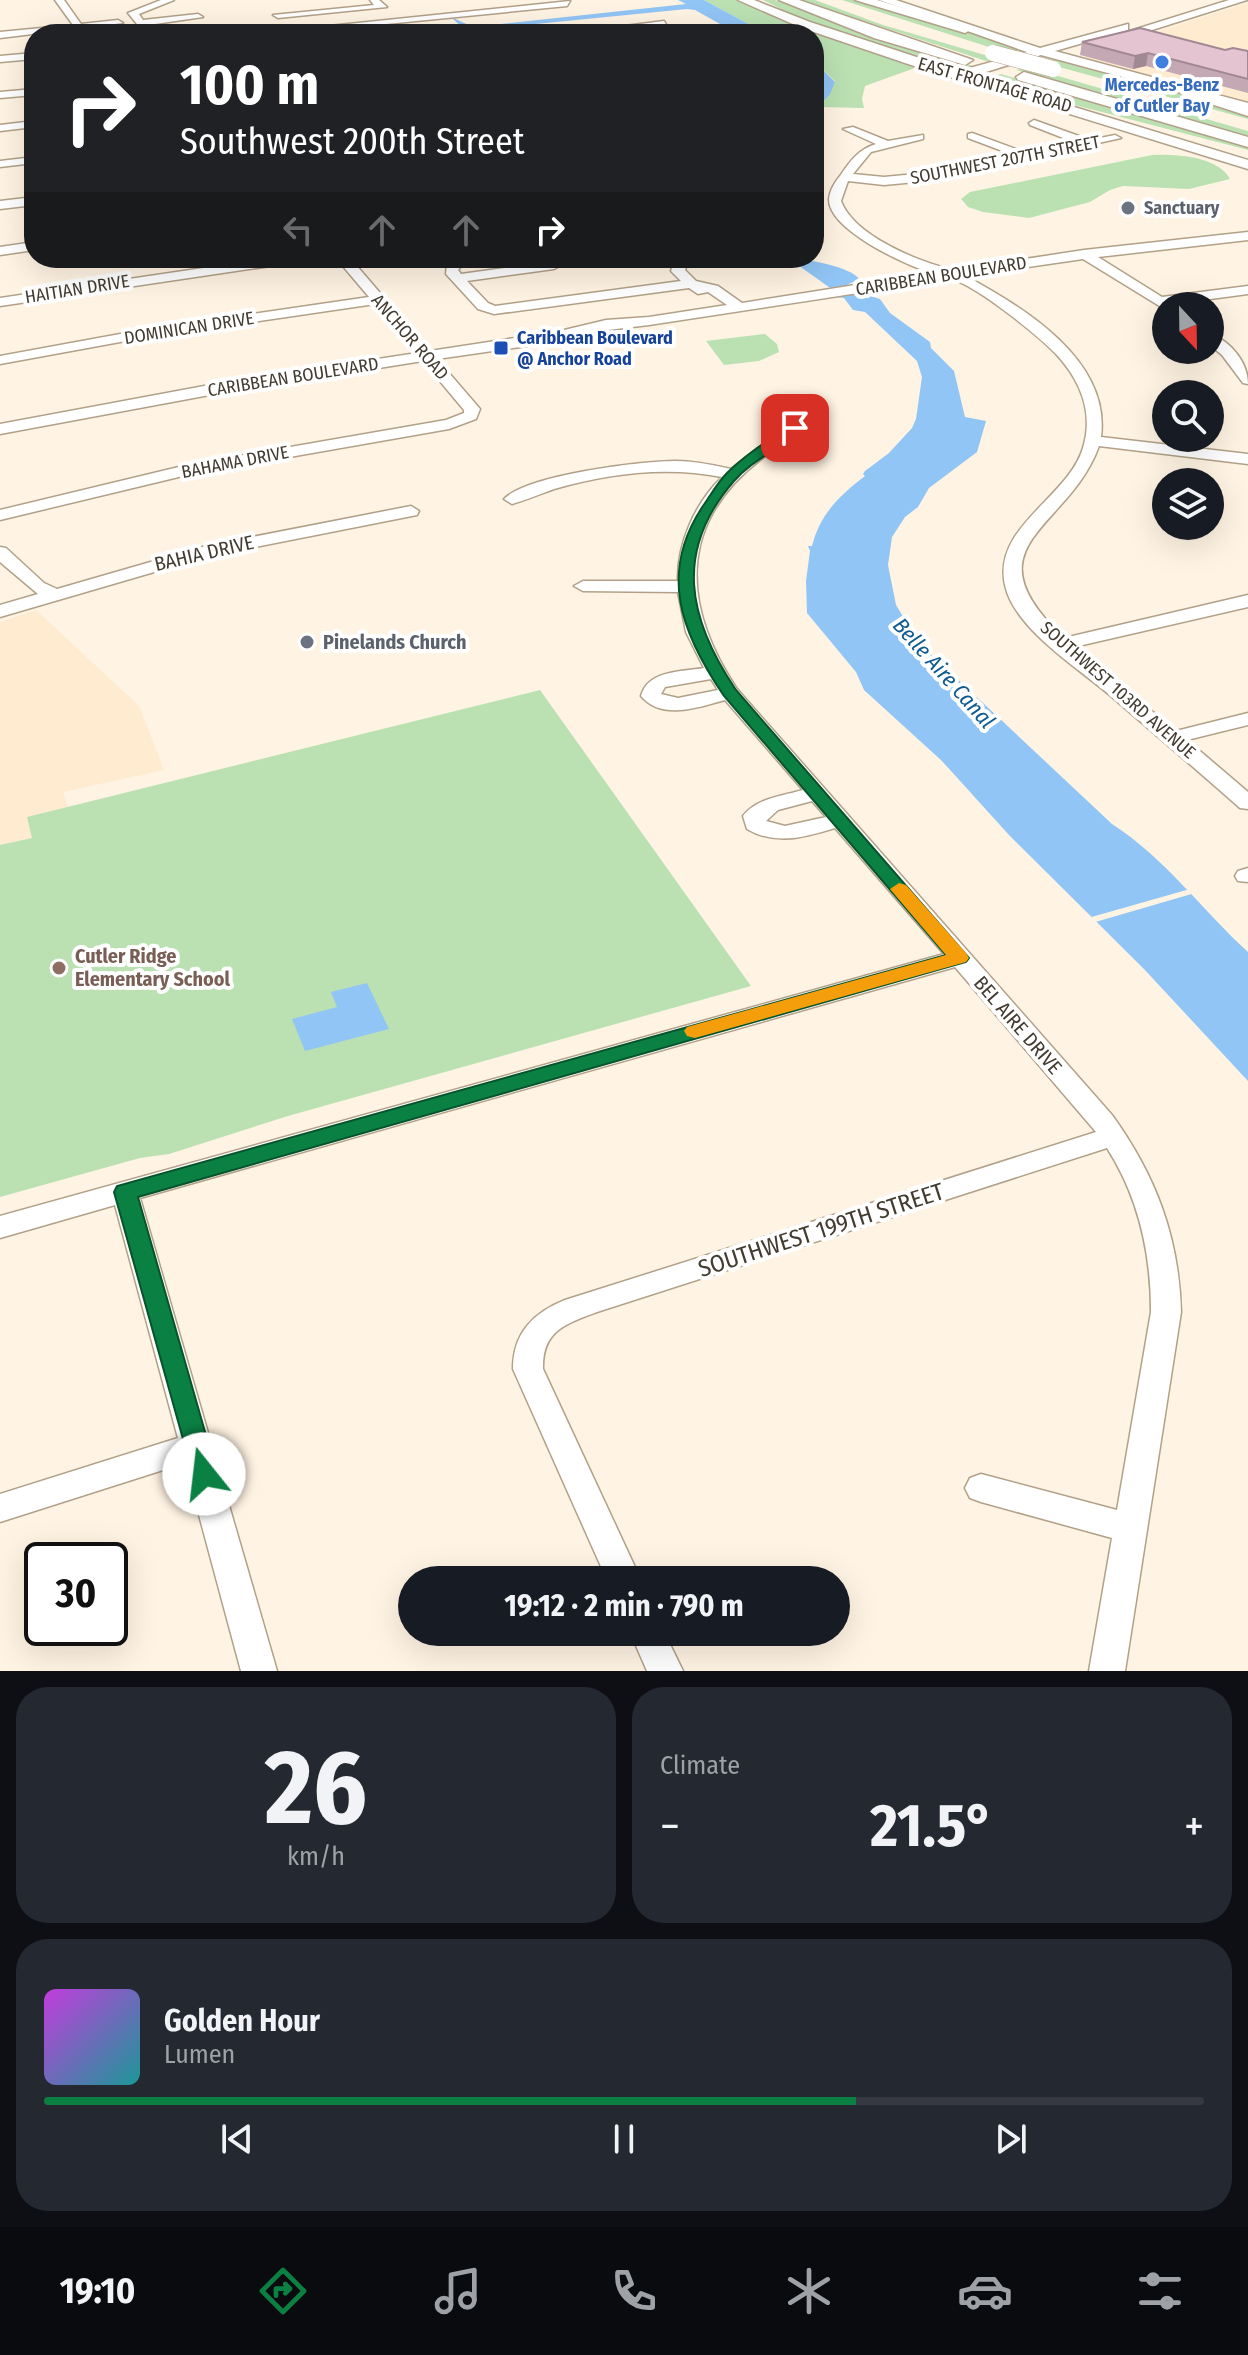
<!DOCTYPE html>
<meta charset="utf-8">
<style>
:root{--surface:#171b24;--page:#242831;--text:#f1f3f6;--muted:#9ea1a6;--line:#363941;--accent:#0b8043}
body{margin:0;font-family:"Fira Sans Condensed",sans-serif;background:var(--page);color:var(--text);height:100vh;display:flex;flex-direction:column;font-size:30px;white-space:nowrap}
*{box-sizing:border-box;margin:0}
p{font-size:26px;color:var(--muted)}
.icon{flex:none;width:44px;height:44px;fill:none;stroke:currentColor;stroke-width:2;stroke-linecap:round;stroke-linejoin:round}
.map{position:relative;height:1671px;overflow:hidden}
.sheet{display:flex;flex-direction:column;gap:16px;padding:16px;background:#0d0f14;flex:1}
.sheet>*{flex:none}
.guide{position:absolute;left:24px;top:24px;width:800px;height:244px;border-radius:32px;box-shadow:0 8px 32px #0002;background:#202124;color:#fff;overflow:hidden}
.needle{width:52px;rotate:158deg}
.fabs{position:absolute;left:1152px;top:292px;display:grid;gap:16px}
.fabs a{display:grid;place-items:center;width:72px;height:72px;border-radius:50%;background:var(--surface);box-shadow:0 8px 32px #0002;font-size:40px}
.speed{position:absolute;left:24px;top:1542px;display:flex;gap:16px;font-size:40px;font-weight:700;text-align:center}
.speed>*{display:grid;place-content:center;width:104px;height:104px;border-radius:50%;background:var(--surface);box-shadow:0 8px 32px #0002;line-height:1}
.speed .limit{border:4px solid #111;border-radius:12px;background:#fff;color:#111}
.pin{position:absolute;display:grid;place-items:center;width:68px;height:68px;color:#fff;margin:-34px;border-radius:16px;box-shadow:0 4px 12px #0006}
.me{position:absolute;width:88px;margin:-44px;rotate:344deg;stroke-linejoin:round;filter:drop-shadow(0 0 6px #0008)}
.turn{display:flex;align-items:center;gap:28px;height:168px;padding:0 24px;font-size:36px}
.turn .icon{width:104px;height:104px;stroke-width:2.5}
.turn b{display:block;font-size:56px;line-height:68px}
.lanes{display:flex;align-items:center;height:76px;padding:0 24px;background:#0003;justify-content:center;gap:40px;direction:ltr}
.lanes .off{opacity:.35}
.big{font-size:60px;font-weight:700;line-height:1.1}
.sheet .tile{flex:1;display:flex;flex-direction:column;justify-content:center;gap:12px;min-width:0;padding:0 28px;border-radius:32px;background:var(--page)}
.sheet .dial{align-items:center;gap:0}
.dial b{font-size:104px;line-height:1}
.song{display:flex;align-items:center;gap:24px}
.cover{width:96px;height:96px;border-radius:12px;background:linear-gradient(135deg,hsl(290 70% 55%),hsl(180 70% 35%))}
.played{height:8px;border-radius:4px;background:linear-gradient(90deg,var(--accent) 70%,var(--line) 70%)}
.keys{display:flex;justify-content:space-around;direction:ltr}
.heat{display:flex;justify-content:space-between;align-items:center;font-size:44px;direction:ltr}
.sheet .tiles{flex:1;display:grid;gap:16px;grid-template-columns:1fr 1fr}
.tile:last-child{grid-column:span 2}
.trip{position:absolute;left:398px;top:1566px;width:452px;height:80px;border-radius:40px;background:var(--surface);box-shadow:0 8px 32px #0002;font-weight:700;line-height:80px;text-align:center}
.tab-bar{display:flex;height:128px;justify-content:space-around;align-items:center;background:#090b0e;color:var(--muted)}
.tab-bar .icon{width:56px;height:56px}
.tab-bar .selected{color:var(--accent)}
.tab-bar b{font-size:36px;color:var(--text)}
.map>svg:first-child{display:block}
</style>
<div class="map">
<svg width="1248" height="1671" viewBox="0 0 1248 1671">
<rect width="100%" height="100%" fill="#fff3e3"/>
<g fill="#feebd0">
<polygon points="1248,3 1248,104 1090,61 1083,55"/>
<polygon points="36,610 139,706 164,770 63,792 172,1145 0,1193 0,622"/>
</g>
<g fill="#bbe1b3">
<polygon points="704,0 739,0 915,68 865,86 862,99 864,108 821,107 835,81 814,61 814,34 767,34"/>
<polygon points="763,0 775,0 900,46 977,67 960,72 805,21"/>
<polygon points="800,0 815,0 883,25 1002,60 992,63"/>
<polygon points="842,0 857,0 1031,51 1017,56"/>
<polygon points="1055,60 1248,113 1248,119 1041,62"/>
<polygon points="1027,67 1248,131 1248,136 1016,70"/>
<polygon points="1001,74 1248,146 1248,150 1048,98 987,78"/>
<path d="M1152,155C1175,154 1218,156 1230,179L1189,189L1123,186L1110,190L1090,202L1029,218L983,212L968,207L961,199L970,192Z"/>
<polygon points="765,334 777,344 779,352 759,361 724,365 706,341"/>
<polygon points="540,690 751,986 288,1116 169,1154 140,1158 0,1197 0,845 32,838 27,817"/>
</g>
<g fill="#91c5f6">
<polygon points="678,0 704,0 767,34 738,34 695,10 687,9 466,31 451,17 473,27 686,4"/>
<polygon points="814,61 835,82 830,94 814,112"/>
<path d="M788,258C803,258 852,267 859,279L843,287L880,299L890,313L930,342L931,348L954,371L965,417L986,421L977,452L929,488L918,507L905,517L892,537L888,565L896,605L919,643L1112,824C1166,859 1202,910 1248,952V1081L1144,969L1009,835L942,761L864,690L856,672L807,613L806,581L810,551L808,546H812C820,514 840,495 865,476L863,474L865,471L889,453L912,428L916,419L922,377L917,361L865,312L853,310L844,298L836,297L833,290Z"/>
<polygon points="367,983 389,1029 305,1051 292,1019 337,1007 331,992"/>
</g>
<polygon fill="#fff3e3" points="1190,889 1195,893 1092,923 1088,918"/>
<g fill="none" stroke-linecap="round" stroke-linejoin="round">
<defs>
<g id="minor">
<polygon points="55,0 64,0 81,24 118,20 123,23 0,38 0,32 73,25"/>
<polygon points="161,0 174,0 139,14 143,20 198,14 203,17 148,25 155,34 145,34 128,13"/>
<polygon points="370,0 379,0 387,7 278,18 273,15 374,5"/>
<polygon points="570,1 567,6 285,34 252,34"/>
<polygon points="664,21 667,26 595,34 562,34"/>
<polygon points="34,53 34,59 0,62 0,56"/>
<polygon points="34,89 34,95 0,98 0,92"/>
<path d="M1034,120L1090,140L1115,135L1121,138L1003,164L968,167L926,181L884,185L848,181L841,201C854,236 919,262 953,270L1084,250L1248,232V240L1098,257L1162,297L1248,286V294L1173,304L1175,306H1166V310L1083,259L966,276C1024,308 1111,360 1101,437L1248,454V464L1099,446C1069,530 964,544 1064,638L1248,595V607L1074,647L1176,731L1248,713V725L1187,740L1248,792V809L1240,808C1198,771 1155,734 1112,697C1080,669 1014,629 1005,585C992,527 1068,498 1083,448C1094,412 1080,380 1056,354C1040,337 969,279 948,279C921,278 885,289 858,293C788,304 719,314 649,325L583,333L582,338L577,339L437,359L480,409L476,419L449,429L187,475L0,520V510L187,465L446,420L464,413V410L423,361L215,394L0,434V424L215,384L417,353L375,304L142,338L0,364V356L142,330L369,297L336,258H350L430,351L560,331L606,320L649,317L727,305L708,292L698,294L689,288L494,314L478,309L446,274L447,263L453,258H468L458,270L461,274L554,261L561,265L554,269L467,281L488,303L495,306L681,281L671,271L675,258H689L685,270L696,281L718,286L742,303L931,273C906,265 828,230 829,199C830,190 835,182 840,176C850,161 859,149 876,144L843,129L853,127L888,141L923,135V139L871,152L853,174L884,177L926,173L966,161L1013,155L968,138V134L972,133L1027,153L1076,143L1030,125L1029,123Z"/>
<polygon points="34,121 34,127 0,131 0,125"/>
<polygon points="34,157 34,163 0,167 0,161"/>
<polygon points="34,197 34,205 0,209 0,201"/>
<polygon points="34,242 34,250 0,255 0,247"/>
<polygon points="271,258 304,258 297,262 0,306 0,298"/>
<path d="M1210,334C1231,341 1248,363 1248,384L1243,383L1222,355L1210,345Z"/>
<path d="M812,396L820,401C809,432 783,442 760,460C676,525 683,608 737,689L1112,1115C1156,1176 1179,1237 1181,1312L1125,1671H1089L1112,1538L981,1502L970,1498L965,1488L970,1478L981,1474L1117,1510L1151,1312C1151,1253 1139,1198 1107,1148L597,1312C565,1324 542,1331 543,1369L641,1580H607L513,1369C513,1333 533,1313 565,1300L1096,1132L955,967L140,1198L277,1671H241L185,1463L0,1522V1494L178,1438L115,1205L0,1238V1216L944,954L835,828C805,837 776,846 747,829L743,816C757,798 782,796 803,790L725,700C699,707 662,721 641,696C648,670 681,672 704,668L686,632L678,592L583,591L574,586L583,581H678C677,544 695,503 722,477C666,466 609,473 554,489C540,494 526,500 512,504L504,499C527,475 641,461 676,461C695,461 713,465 731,469L790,424L807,398ZM711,679L718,690L678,698L661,694L665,687ZM812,801L826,817L785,826L766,821L778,810Z"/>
<polygon points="411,506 419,511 417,515 209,556 0,617 0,605 38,594 0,562 0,547 6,548 44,583 57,589 206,546"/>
<polygon points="1248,868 1248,882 1238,881 1235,876 1238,871"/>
<polygon points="630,1632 664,1632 683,1671 647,1671"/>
</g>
<g id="major">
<polygon points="738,0 754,0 810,22 959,71 1027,52 879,0 896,0 1040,48 1128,24 1128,30 1055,51 1248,103 1248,111 1041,55 973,76 1248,160 1248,169 911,65 802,28"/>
<polygon points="1229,0 1247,0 1111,43 1101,40"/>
</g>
<g id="highway">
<polygon points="779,0 799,0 973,60 965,65 874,38"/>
<polygon points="855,0 877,0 972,29 965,33"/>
<polygon points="1024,72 1248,137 1248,147 1018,80 1016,77"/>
<polygon points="1189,87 1248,106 1248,116 1183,95 1181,92"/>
</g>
</defs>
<use href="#minor" stroke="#b2a188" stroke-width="3"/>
<use href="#major" stroke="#b2a188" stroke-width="3"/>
<use href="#highway" stroke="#b2a188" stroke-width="3"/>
<use href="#minor" fill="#fff" fill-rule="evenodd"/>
<use href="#major" fill="#fff" fill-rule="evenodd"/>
<use href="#highway" fill="#fff" fill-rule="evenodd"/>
<defs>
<polyline id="highway-bridge" points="993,53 1053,69"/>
</defs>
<use href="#highway-bridge" stroke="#b2a188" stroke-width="17" stroke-linecap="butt"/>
<use href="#highway-bridge" stroke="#fff" stroke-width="16"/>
</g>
<polygon fill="#c4a9b4" points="1082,42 1248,51 1248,93 1146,66 1133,69 1080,55"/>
<polygon fill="#a08992" points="1148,53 1146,66 1133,69 1135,56"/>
<polygon fill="#e4c4d1" stroke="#a08992" stroke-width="2" points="1140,28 1225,50 1233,48 1248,51 1248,79 1148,53 1135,56 1082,42"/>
<path fill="#0b8043" stroke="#07532c" stroke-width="2" d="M791,425L802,428C782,448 753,459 734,481C673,551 688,619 736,690L969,958L966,962L138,1197L217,1474L213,1482L204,1485L195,1482L114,1192L117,1186L946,955L724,696C681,633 657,572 705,503C712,493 718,482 727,473C746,454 769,440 791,425Z"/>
<polygon fill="#f59e0b" points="899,883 906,885 966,953 969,958 966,962 695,1038 687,1036 684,1031 687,1027 946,955 890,889"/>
<circle fill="#3f7fe0" stroke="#fff" stroke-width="3" cx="1162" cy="62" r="8"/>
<g fill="#6b7280" stroke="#fff" stroke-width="3">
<circle cx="1128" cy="208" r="8"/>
<circle cx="307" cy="642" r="8"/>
</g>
<rect fill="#1a4fb4" stroke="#fff" stroke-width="3" x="493" y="340" width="16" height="16" rx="4"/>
<circle fill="#8d6e63" stroke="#fff" stroke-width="3" cx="59" cy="968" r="8"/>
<g text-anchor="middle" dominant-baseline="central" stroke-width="8" stroke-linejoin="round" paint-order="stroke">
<g font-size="18" fill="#423b30" stroke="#fff">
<text transform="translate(995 85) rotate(16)">EAST FRONTAGE ROAD</text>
<text transform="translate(1005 160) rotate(-11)">SOUTHWEST 207TH STREET</text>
<text transform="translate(941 276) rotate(-9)">CARIBBEAN BOULEVARD</text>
<text transform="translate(77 289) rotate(-9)">HAITIAN DRIVE</text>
<text transform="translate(189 328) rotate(-9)">DOMINICAN DRIVE</text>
<text transform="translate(410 337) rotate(49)">ANCHOR ROAD</text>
<text transform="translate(293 377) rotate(-9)">CARIBBEAN BOULEVARD</text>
<text transform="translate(235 462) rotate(-11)">BAHAMA DRIVE</text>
<text transform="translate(1118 690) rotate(41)">SOUTHWEST 103RD AVENUE</text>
</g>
<g font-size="18" font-weight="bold" fill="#366cbe" stroke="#fff">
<text x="1162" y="85">Mercedes-Benz<tspan x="1162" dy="21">of Cutler Bay</tspan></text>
</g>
<g font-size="18" font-weight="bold" fill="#5b616d" stroke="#fff" text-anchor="start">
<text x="1144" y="208">Sanctuary</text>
</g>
<g font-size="18" font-weight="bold" fill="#164399" stroke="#fff" text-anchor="start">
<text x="517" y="338">Caribbean Boulevard<tspan x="517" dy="21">@ Anchor Road</tspan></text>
</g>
<g font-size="20" fill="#423b30" stroke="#fff">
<text transform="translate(204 553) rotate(-13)">BAHIA DRIVE</text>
<text transform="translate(1018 1025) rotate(49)">BEL AIRE DRIVE</text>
</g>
<g font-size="20" font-weight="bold" fill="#5b616d" stroke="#fff" text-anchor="start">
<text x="323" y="642">Pinelands Church</text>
</g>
<g font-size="20" font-weight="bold" fill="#785e54" stroke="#fff" text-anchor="start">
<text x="75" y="956">Cutler Ridge<tspan x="75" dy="23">Elementary School</tspan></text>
</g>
<g font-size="22" font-style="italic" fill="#0e5a90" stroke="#fff">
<text transform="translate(944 673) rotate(48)">Belle Aire Canal</text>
</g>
<g font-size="24" fill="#423b30" stroke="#fff">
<text transform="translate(821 1230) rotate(-18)">SOUTHWEST 199TH STREET</text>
</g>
</g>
</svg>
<div class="fabs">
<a><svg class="needle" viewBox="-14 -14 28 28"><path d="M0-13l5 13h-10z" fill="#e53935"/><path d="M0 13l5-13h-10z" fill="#9ea1a6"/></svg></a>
<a><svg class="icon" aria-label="search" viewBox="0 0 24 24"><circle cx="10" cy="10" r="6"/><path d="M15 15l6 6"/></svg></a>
<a><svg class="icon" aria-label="layers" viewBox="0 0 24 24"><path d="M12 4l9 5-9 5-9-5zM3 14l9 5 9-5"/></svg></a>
</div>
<div class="speed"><div class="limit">30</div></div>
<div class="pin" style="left:795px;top:428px;background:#d93025"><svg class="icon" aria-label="arrive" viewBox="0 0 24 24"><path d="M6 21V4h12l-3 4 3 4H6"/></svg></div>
<svg class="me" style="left:204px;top:1474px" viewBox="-20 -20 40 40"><circle r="19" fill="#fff"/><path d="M0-13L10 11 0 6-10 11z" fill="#0b8043"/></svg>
<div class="trip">19:12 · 2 min · 790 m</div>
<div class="guide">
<div class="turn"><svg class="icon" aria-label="right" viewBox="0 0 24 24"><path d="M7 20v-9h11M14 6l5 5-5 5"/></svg><div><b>100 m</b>Southwest 200th Street</div></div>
<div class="lanes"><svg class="icon off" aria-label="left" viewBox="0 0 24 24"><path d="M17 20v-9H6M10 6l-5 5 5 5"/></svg><svg class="icon off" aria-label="ahead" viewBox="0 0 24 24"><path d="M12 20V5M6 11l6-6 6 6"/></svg><svg class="icon off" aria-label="ahead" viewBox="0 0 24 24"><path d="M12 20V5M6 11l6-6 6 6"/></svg><svg class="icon" aria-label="right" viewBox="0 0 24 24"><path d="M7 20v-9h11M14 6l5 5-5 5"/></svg></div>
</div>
</div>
<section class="sheet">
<div class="tiles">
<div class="tile dial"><b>26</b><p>km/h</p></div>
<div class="tile"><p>Climate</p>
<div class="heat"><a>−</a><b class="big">21.5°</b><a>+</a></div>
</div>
<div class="tile">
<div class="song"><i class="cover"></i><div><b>Golden Hour</b><p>Lumen</p></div></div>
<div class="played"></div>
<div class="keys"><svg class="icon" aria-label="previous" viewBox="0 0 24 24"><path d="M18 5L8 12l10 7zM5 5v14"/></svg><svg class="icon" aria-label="pause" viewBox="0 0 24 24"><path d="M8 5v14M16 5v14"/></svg><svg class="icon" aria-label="next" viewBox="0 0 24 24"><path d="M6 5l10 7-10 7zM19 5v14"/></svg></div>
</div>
</div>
</section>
<nav class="tab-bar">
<b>19:10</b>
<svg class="icon selected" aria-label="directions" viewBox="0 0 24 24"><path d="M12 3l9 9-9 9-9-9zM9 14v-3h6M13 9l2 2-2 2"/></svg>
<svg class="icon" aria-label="music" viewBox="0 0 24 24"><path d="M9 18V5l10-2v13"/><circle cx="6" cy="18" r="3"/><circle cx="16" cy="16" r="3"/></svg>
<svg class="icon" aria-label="phone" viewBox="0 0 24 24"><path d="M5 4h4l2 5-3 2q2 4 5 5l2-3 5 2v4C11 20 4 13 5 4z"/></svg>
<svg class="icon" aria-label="climate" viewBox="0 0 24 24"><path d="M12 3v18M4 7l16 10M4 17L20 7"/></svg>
<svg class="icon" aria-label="car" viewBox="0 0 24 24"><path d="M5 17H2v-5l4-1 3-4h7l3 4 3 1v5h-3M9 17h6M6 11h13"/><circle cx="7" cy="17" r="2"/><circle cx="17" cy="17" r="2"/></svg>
<svg class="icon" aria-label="filters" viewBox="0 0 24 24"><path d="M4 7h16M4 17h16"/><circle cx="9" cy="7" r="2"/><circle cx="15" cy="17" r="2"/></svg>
</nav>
